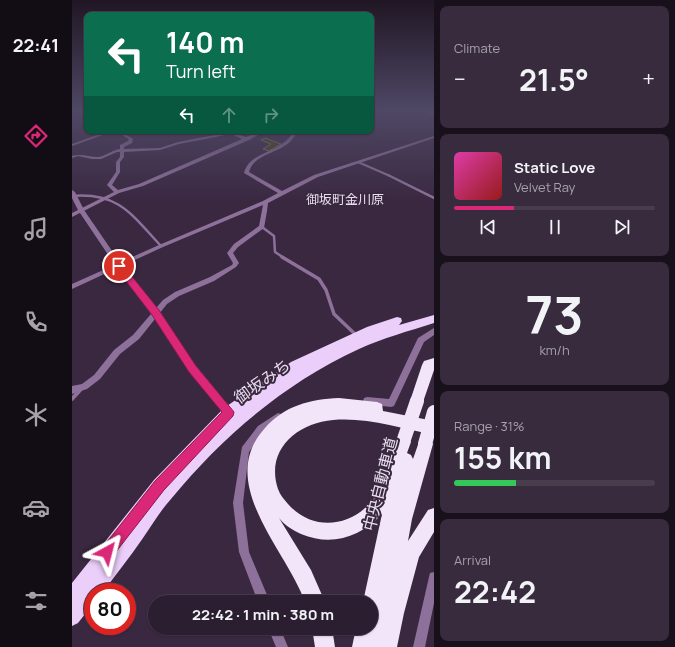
<!DOCTYPE html>
<meta charset="utf-8">
<style>
:root{--surface:#2c1e31;--page:#382b3d;--text:#f1f3f6;--muted:#a6a2ab;--line:#483c4d;--accent:#db2777}
body{margin:0;font-family:Manrope,"Noto Sans JP",sans-serif;background:var(--page);color:var(--text);height:100vh;display:flex;flex-direction:column;font-size:15px;white-space:nowrap}
*{box-sizing:border-box;margin:0}
p{font-size:13px;color:var(--muted)}
.icon{flex:none;width:22px;height:22px;fill:none;stroke:currentColor;stroke-width:2;stroke-linecap:round;stroke-linejoin:round}
.map{position:relative;flex:1;overflow:hidden}
.details{display:flex;flex-direction:column;gap:6px;padding:6px;background:#18101b;width:241px}
.details>*{flex:none}
.banner{position:absolute;left:12px;top:12px;width:290px;height:122px;border-radius:8px;box-shadow:0 1px 3px #0004,0 0 0 1px var(--line);background:#0b6e4f;color:#fff;overflow:hidden}
.speed{position:absolute;left:12px;top:583px;display:flex;gap:8px;font-size:20px;font-weight:700;text-align:center}
.speed>*{display:grid;place-content:center;width:52px;height:52px;border-radius:50%;background:var(--surface);box-shadow:0 1px 3px #0004,0 0 0 1px var(--line);line-height:1}
.speed .limit{border:6px solid #d22;background:#fff;color:#111}
.pin{position:absolute;display:grid;place-items:center;width:34px;height:34px;color:#fff;margin:-17px;border:2px solid #fff;border-radius:50%;box-shadow:0 1px 4px #0007}
.me{position:absolute;width:44px;margin:-22px;rotate:38deg;stroke-linejoin:round;filter:drop-shadow(0 0 3px #0008)}
.turn{display:flex;align-items:center;gap:14px;height:84px;padding:0 16px;font-size:18px}
.turn .icon{width:52px;height:52px;stroke-width:2.5}
.turn b{display:block;font-size:28px;line-height:34px}
.lanes{display:flex;align-items:center;height:38px;padding:0 16px;background:#0003;justify-content:center;gap:20px;direction:ltr}
.lanes .off{opacity:.35}
.big{font-size:30px;font-weight:700;line-height:1.1}
.details .card{flex:1;display:flex;flex-direction:column;justify-content:center;gap:6px;min-width:0;padding:0 14px;border-radius:8px;background:var(--page)}
.details .dial{align-items:center;gap:0}
.dial b{font-size:52px;line-height:1}
.song{display:flex;align-items:center;gap:12px}
.cover{width:48px;height:48px;border-radius:6px;background:linear-gradient(135deg,hsl(320 70% 55%),hsl(0 70% 35%))}
.played{height:4px;border-radius:2px;background:linear-gradient(90deg,var(--accent) 30%,var(--line) 30%)}
.keys{display:flex;justify-content:space-around;direction:ltr}
.heat{display:flex;justify-content:space-between;align-items:center;font-size:22px;direction:ltr}
.charge{height:6px;border-radius:3px;background:linear-gradient(90deg,#34c759 31%,var(--line) 0)}
.trip{position:absolute;left:76px;top:595px;width:230px;height:40px;border-radius:20px;background:var(--surface);box-shadow:0 1px 3px #0004,0 0 0 1px var(--line);font-weight:700;line-height:40px;text-align:center}
main{display:flex;flex:1;min-height:0}
.tab-bar{display:flex;flex-direction:column;width:72px;justify-content:space-around;align-items:center;background:#120c14;color:var(--muted)}
.tab-bar .icon{width:28px;height:28px}
.tab-bar .current{color:var(--accent)}
.tab-bar b{font-size:18px;color:var(--text)}
.map>svg:first-child{display:block}
</style>
<main>
<nav class="tab-bar">
<b>22:41</b>
<svg class="icon current" aria-label="directions" viewBox="0 0 24 24"><path d="M12 3l9 9-9 9-9-9zM9 14v-3h6M13 9l2 2-2 2"/></svg>
<svg class="icon" aria-label="music" viewBox="0 0 24 24"><path d="M9 18V5l10-2v13"/><circle cx="6" cy="18" r="3"/><circle cx="16" cy="16" r="3"/></svg>
<svg class="icon" aria-label="phone" viewBox="0 0 24 24"><path d="M5 4h4l2 5-3 2q2 4 5 5l2-3 5 2v4C11 20 4 13 5 4z"/></svg>
<svg class="icon" aria-label="climate" viewBox="0 0 24 24"><path d="M12 3v18M4 7l16 10M4 17L20 7"/></svg>
<svg class="icon" aria-label="car" viewBox="0 0 24 24"><path d="M5 17H2v-5l4-1 3-4h7l3 4 3 1v5h-3M9 17h6M6 11h13"/><circle cx="7" cy="17" r="2"/><circle cx="17" cy="17" r="2"/></svg>
<svg class="icon" aria-label="filters" viewBox="0 0 24 24"><path d="M4 7h16M4 17h16"/><circle cx="9" cy="7" r="2"/><circle cx="15" cy="17" r="2"/></svg>
</nav>
<div class="map">
<svg width="362" height="647" viewBox="0 0 362 647">
<rect width="100%" height="100%" fill="#3a2841"/>
<polygon fill="#474205" stroke="#7d7b58" points="193,138 209,144 197,151 191,149 199,144 189,140"/>
<g fill="none" stroke-linecap="round" stroke-linejoin="round">
<polyline stroke="#8e719a" stroke-width="2" points="286,162 318,176"/>
<g stroke="#8e719a" stroke-width="2.5">
<polyline points="316,175 362,198"/>
<path d="M0,196C47,192 60,215 89,246"/>
<polyline points="190,227 202,236 203,252 212,258"/>
</g>
<polyline stroke="#8e719a" stroke-width="3.5" points="210,257 247,279 254,290 262,314 285,336"/>
<polyline stroke="#8e719a" stroke-width="4" points="0,399 10,388"/>
<g fill="#8e719a" fill-rule="evenodd">
<polygon points="7,111 11,111 15,112 15,115"/>
<polygon points="36,131 42,131 0,146 0,144"/>
<path d="M43,131H48L61,139L60,143L52,147V149L88,148L106,142L159,132L174,137L188,131H193L177,140L71,186L47,193L0,217V213L42,192L35,185L44,172V162L48,157V152H45L29,159H20L6,156L0,158V156C9,153 17,157 26,157C34,156 40,150 48,149V145L56,141L57,139ZM159,134L170,139L67,184L46,190L40,185L48,172V162L52,157V152L88,150L107,144Z"/>
<path d="M222,131H226C223,136 219,142 214,145C201,154 181,156 177,172L210,191L242,175L362,136V138L246,177L196,203L195,211L192,228L166,247L161,253L167,263L164,267L142,281L107,296L95,304L67,339L48,354L28,379L15,389L0,394V386L10,384L22,375L42,350L61,335L91,300L103,292L138,277L160,265L161,263L155,253L162,244L187,226L191,205L91,247L0,289V284L87,245L191,201L206,193L172,173C177,154 198,154 211,143C216,140 219,135 222,131Z"/>
<polygon points="362,328 362,335 352,342 322,406 319,407 292,404 291,401 292,398 295,397 317,399 346,338"/>
<polygon points="206,413 209,414 210,417 209,420 192,432 177,452 171,503 177,552 198,602 186,602 167,552 161,503 170,447 186,426"/>
<polygon points="362,572 362,603 353,647 341,647 357,577 358,573"/>
<polygon points="196,628 208,628 216,647 204,647"/>
</g>
<g fill="#8e719a" fill-rule="evenodd">
<polygon points="350,111 355,111 362,113 362,115"/>
<polygon points="0,190 3,192 12,210 49,264 86,311 124,366 162,412 164,415 162,418 159,419 156,418 118,372 80,315 45,268 6,210 0,198"/>
</g>
<path fill="#eccefa" fill-rule="evenodd" d="M362,315V323C337,331 311,338 287,349C213,383 151,436 99,499C88,511 80,525 71,538C58,557 44,574 31,592H21V604L6,623L0,626V583L82,480L152,408L219,362L295,327L325,317L329,318L330,321L327,325Z"/>
<g fill="#f2e4f9" fill-rule="evenodd">
<polygon points="362,358 362,370 350,405 345,407 340,405 338,401 350,365 352,361"/>
<path d="M267,398L305,402L310,404L311,411L362,421V435C329,428 294,417 261,420C225,423 193,450 206,489C208,495 212,499 216,504C240,531 277,528 300,501C312,487 318,455 326,437L331,435L336,437L339,442L335,453L339,455L341,459L348,439L353,437L358,439L361,444L340,519L336,541L356,510L362,508V532L347,557L332,613L325,647H280L284,628H299V620L301,622L303,615L299,617V602H291L310,514C288,537 260,547 229,534C221,530 213,526 207,518L239,570L253,602H233C214,549 143,483 193,428C212,406 238,399 267,398Z"/>
<polygon points="240,628 260,628 263,647 243,647"/>
</g>
<g stroke="#f2e4f9" stroke-width="14">
<polyline points="331,442 345,401"/>
<polyline points="353,444 362,412"/>
</g>
</g>
<linearGradient id="sky" x2="0" y2="1"><stop stop-color="#201624"/><stop offset="0.55" stop-color="#4f4865"/><stop offset="1" stop-color="#4f4865" stop-opacity="0"/></linearGradient>
<rect width="362" height="201" fill="url(#sky)"/>
<polygon fill="#db2777" stroke="#8e194d" points="47,263 50,264 87,310 124,366 162,412 161,416 92,490 40,557 35,559 31,557 29,552 31,547 83,481 150,412 117,372 80,315 44,268 43,266"/>
<g text-anchor="middle" dominant-baseline="central" stroke-width="4" stroke-linejoin="round" paint-order="stroke">
<g font-size="13" fill="#e8dded" stroke="#3a2841">
<text x="273" y="199">御坂町金川原</text>
</g>
<g font-size="16" fill="#e8dded" stroke="#3a2841">
<text transform="translate(190 381) rotate(-35)">御坂みち</text>
<text transform="translate(308 484) rotate(-76)">中央自動車道</text>
</g>
</g>
</svg>
<div class="speed"><div class="limit">80</div></div>
<div class="pin" style="left:47px;top:266px;background:#d93025"><svg class="icon" aria-label="arrive" viewBox="0 0 24 24"><path d="M6 21V4h12l-3 4 3 4H6"/></svg></div>
<svg class="me" style="left:35px;top:552px" viewBox="-20 -20 40 40"><path d="M0-17L14 15 0 8-14 15z" fill="#db2777" stroke="#fff" stroke-width="4"/></svg>
<div class="trip">22:42 · 1 min · 380 m</div>
<div class="banner">
<div class="turn"><svg class="icon" aria-label="left" viewBox="0 0 24 24"><path d="M17 20v-9H6M10 6l-5 5 5 5"/></svg><div><b>140 m</b>Turn left</div></div>
<div class="lanes"><svg class="icon" aria-label="left" viewBox="0 0 24 24"><path d="M17 20v-9H6M10 6l-5 5 5 5"/></svg><svg class="icon off" aria-label="ahead" viewBox="0 0 24 24"><path d="M12 20V5M6 11l6-6 6 6"/></svg><svg class="icon off" aria-label="right" viewBox="0 0 24 24"><path d="M7 20v-9h11M14 6l5 5-5 5"/></svg></div>
</div>
</div>
<section class="details">
<div class="card"><p>Climate</p>
<div class="heat"><a>−</a><b class="big">21.5°</b><a>+</a></div>
</div>
<div class="card">
<div class="song"><i class="cover"></i><div><b>Static Love</b><p>Velvet Ray</p></div></div>
<div class="played"></div>
<div class="keys"><svg class="icon" aria-label="previous" viewBox="0 0 24 24"><path d="M18 5L8 12l10 7zM5 5v14"/></svg><svg class="icon" aria-label="pause" viewBox="0 0 24 24"><path d="M8 5v14M16 5v14"/></svg><svg class="icon" aria-label="next" viewBox="0 0 24 24"><path d="M6 5l10 7-10 7zM19 5v14"/></svg></div>
</div>
<div class="card dial"><b>73</b><p>km/h</p></div>
<div class="card"><p>Range · 31%</p><b class="big">155 km</b><div class="charge"></div></div>
<div class="card"><p>Arrival</p><b class="big">22:42</b></div>
</section>
</main>
